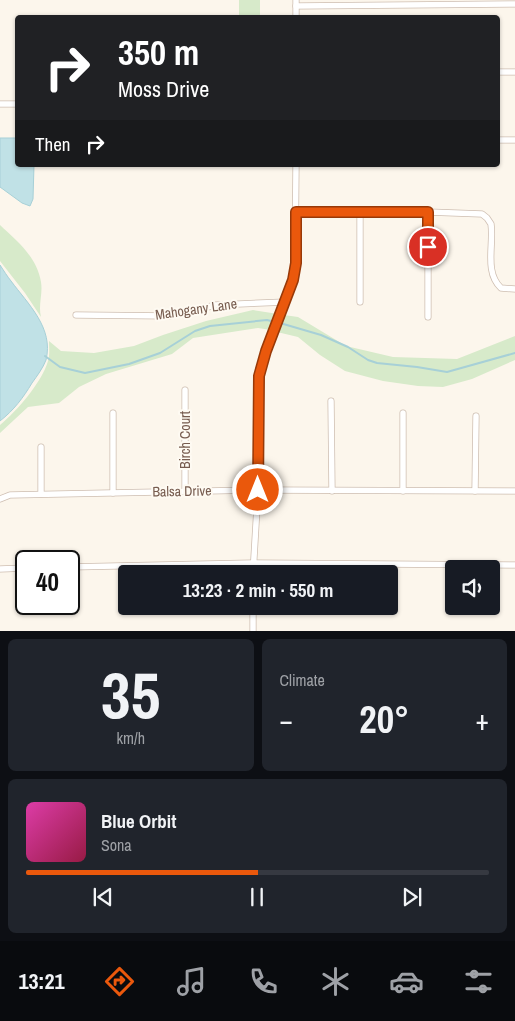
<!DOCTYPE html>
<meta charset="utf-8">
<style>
:root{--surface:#171b24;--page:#20242c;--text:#f1f3f6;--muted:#9ea1a6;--line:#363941;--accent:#ea580c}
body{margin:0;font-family:"Archivo Narrow",sans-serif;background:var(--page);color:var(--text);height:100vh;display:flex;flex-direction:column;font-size:19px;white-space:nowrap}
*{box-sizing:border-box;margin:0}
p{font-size:16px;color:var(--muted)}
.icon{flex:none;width:28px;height:28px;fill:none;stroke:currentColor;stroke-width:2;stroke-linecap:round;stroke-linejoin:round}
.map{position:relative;height:631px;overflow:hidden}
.panel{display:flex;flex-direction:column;gap:8px;padding:8px;background:#0d0f14;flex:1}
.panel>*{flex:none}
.banner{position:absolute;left:15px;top:15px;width:485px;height:152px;border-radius:5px;box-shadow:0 1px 4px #0004;background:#202124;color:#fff;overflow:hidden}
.fabs{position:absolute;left:445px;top:560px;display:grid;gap:10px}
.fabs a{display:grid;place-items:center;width:55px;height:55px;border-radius:5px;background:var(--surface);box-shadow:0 1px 4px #0004;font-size:25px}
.speed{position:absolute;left:15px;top:550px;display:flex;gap:10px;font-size:25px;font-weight:700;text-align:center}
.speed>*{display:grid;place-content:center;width:65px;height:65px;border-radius:50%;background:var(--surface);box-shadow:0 1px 4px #0004;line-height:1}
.speed .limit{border:2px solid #111;border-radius:8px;background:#fff;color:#111}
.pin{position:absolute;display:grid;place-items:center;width:42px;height:42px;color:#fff;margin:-21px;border:2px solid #fff;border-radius:50%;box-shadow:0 1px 5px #0007}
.me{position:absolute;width:55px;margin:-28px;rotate:0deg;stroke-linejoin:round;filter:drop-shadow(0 0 4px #0008)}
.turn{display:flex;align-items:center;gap:18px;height:105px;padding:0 20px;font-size:22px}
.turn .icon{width:65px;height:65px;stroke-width:2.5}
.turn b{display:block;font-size:35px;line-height:42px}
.then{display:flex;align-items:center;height:48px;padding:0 20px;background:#0003;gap:10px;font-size:19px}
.big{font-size:38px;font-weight:700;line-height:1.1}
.panel .widget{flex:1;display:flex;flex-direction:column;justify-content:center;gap:8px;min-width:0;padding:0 18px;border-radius:8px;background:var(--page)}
.panel .dial{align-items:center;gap:0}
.dial b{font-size:65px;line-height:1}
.song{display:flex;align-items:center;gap:15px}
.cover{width:60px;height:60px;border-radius:8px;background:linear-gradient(135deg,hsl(320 70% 55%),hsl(340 70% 35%))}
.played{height:5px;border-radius:2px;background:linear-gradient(90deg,var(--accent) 50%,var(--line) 50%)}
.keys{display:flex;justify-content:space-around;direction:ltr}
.heat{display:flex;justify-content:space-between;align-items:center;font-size:28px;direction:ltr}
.panel .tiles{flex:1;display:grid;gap:8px;grid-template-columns:1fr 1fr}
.widget:last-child{grid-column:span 2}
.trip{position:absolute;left:118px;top:565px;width:280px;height:50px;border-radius:5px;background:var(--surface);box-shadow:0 1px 4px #0004;font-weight:700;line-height:50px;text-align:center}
.menu{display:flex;height:80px;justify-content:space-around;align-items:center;background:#090b0e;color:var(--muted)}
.menu .icon{width:35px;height:35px}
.menu .current{color:var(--accent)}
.menu b{font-size:22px;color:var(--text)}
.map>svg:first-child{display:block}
</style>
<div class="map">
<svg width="515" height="631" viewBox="0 0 515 631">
<rect width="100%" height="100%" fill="#fcf6ec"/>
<g fill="#d7eaca">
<rect x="239" y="0" width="21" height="17"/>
<path d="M0,225C17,241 37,257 41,282C43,294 38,305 41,317L25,293L0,261Z"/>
<path d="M253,310L278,314L271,330L258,328L193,338L172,354L106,374L79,387L59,403L28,407L0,433V425C17,411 42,382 48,361C50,355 49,347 49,341L61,351L94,353L134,346L163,335L206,321Z"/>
<polygon points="284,315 298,317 346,346 393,357 457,359 515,336 515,360 472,379 443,387 418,386 383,381 345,371 320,355 298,337 277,332"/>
</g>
<g fill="#c0e1e6" stroke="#a7d0d7">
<polygon points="0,138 17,138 18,165 34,165 33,199 30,206 22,203 0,187"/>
<path d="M0,265C4,271 7,276 11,281C28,304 54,328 46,360C43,368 37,376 32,383C23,398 14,410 0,421Z"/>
</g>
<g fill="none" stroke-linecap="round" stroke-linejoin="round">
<g stroke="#a7d0d7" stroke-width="2">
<polyline points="280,323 321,335 348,347 368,360 377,363 417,367 447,372 515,353"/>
<polyline points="45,356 60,367 85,373 129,364 160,353 195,331 210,326 267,320 275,322"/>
</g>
<defs>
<g id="minor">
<polyline points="296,0 296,18"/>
<polyline points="296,6 515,4"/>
<polyline points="498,72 515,72"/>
<polyline points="0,104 18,104"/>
<polyline points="498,140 515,140"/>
<path d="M296,212H428L482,214L487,218L491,224C494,245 484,272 501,288L515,289"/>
<polyline points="428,212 428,317"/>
<polyline points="360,302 360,212"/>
<polyline points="76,315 169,316 216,305 286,302"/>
<polyline points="331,401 332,491"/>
<polyline points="41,447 41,494"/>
<polyline points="185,491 185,390"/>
<polyline points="403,491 403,413"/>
<polyline points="475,491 476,416"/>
<polyline points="113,493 113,413"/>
<polyline points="0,499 10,495 258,490 515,491"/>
<polyline points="69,567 253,563 515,565"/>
<polyline points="0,569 26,568"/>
<polyline points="253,574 258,490 259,376 266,351 291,288 295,271 296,165"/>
<polyline points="253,631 253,606"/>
</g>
</defs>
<use href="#minor" stroke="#cebeb1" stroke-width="7"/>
<use href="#minor" stroke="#fff" stroke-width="5.5"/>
</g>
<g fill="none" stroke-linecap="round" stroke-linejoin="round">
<defs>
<polyline id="route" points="258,490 259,376 266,351 293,280 296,263 296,212 428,212 428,247"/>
</defs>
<use href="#route" stroke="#983908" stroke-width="12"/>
<use href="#route" stroke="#ea580c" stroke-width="9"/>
</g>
<g text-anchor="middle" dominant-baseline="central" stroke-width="4" stroke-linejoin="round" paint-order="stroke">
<g font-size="14" fill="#775c4f" stroke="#fefaf2">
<text transform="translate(196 309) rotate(-8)">Mahogany Lane</text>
<text transform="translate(185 440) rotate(-90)">Birch Court</text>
<text transform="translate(182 491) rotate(-1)">Balsa Drive</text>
</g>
</g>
</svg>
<div class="fabs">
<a><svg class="icon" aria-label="sound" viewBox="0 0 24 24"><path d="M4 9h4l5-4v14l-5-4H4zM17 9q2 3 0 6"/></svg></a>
</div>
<div class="speed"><div class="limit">40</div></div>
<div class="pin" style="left:428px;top:247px;background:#d93025"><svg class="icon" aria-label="arrive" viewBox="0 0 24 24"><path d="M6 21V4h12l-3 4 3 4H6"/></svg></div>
<svg class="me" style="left:258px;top:490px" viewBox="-20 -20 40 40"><circle r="17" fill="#ea580c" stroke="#fff" stroke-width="3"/><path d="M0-11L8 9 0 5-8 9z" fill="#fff"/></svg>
<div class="trip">13:23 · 2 min · 550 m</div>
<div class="banner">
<div class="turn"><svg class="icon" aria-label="right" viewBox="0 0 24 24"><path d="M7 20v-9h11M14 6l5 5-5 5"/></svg><div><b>350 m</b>Moss Drive</div></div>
<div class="then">Then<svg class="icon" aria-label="right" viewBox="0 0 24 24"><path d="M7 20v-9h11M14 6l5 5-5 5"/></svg></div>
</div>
</div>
<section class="panel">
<div class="tiles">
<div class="widget dial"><b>35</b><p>km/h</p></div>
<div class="widget"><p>Climate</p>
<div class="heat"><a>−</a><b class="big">20°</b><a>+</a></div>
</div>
<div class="widget">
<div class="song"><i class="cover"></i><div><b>Blue Orbit</b><p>Sona</p></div></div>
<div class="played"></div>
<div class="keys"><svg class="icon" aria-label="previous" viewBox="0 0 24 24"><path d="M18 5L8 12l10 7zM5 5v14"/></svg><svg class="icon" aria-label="pause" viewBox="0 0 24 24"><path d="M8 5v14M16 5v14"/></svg><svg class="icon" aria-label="next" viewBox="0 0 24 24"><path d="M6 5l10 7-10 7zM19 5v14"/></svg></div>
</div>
</div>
</section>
<nav class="menu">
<b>13:21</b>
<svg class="icon current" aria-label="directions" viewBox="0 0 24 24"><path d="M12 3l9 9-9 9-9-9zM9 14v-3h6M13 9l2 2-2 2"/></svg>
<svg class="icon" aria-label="music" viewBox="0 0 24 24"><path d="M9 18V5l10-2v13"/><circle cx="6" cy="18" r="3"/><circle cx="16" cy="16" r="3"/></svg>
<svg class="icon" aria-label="phone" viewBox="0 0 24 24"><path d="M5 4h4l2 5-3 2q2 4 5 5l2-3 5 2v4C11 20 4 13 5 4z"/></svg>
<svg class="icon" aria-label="climate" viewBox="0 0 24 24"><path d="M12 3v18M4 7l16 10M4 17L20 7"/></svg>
<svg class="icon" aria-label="car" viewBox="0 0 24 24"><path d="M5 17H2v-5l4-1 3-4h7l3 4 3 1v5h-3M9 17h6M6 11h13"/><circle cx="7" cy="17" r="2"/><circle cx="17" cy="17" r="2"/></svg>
<svg class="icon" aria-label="filters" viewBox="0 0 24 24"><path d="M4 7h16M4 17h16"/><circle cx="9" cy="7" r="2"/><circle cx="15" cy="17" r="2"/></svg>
</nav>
